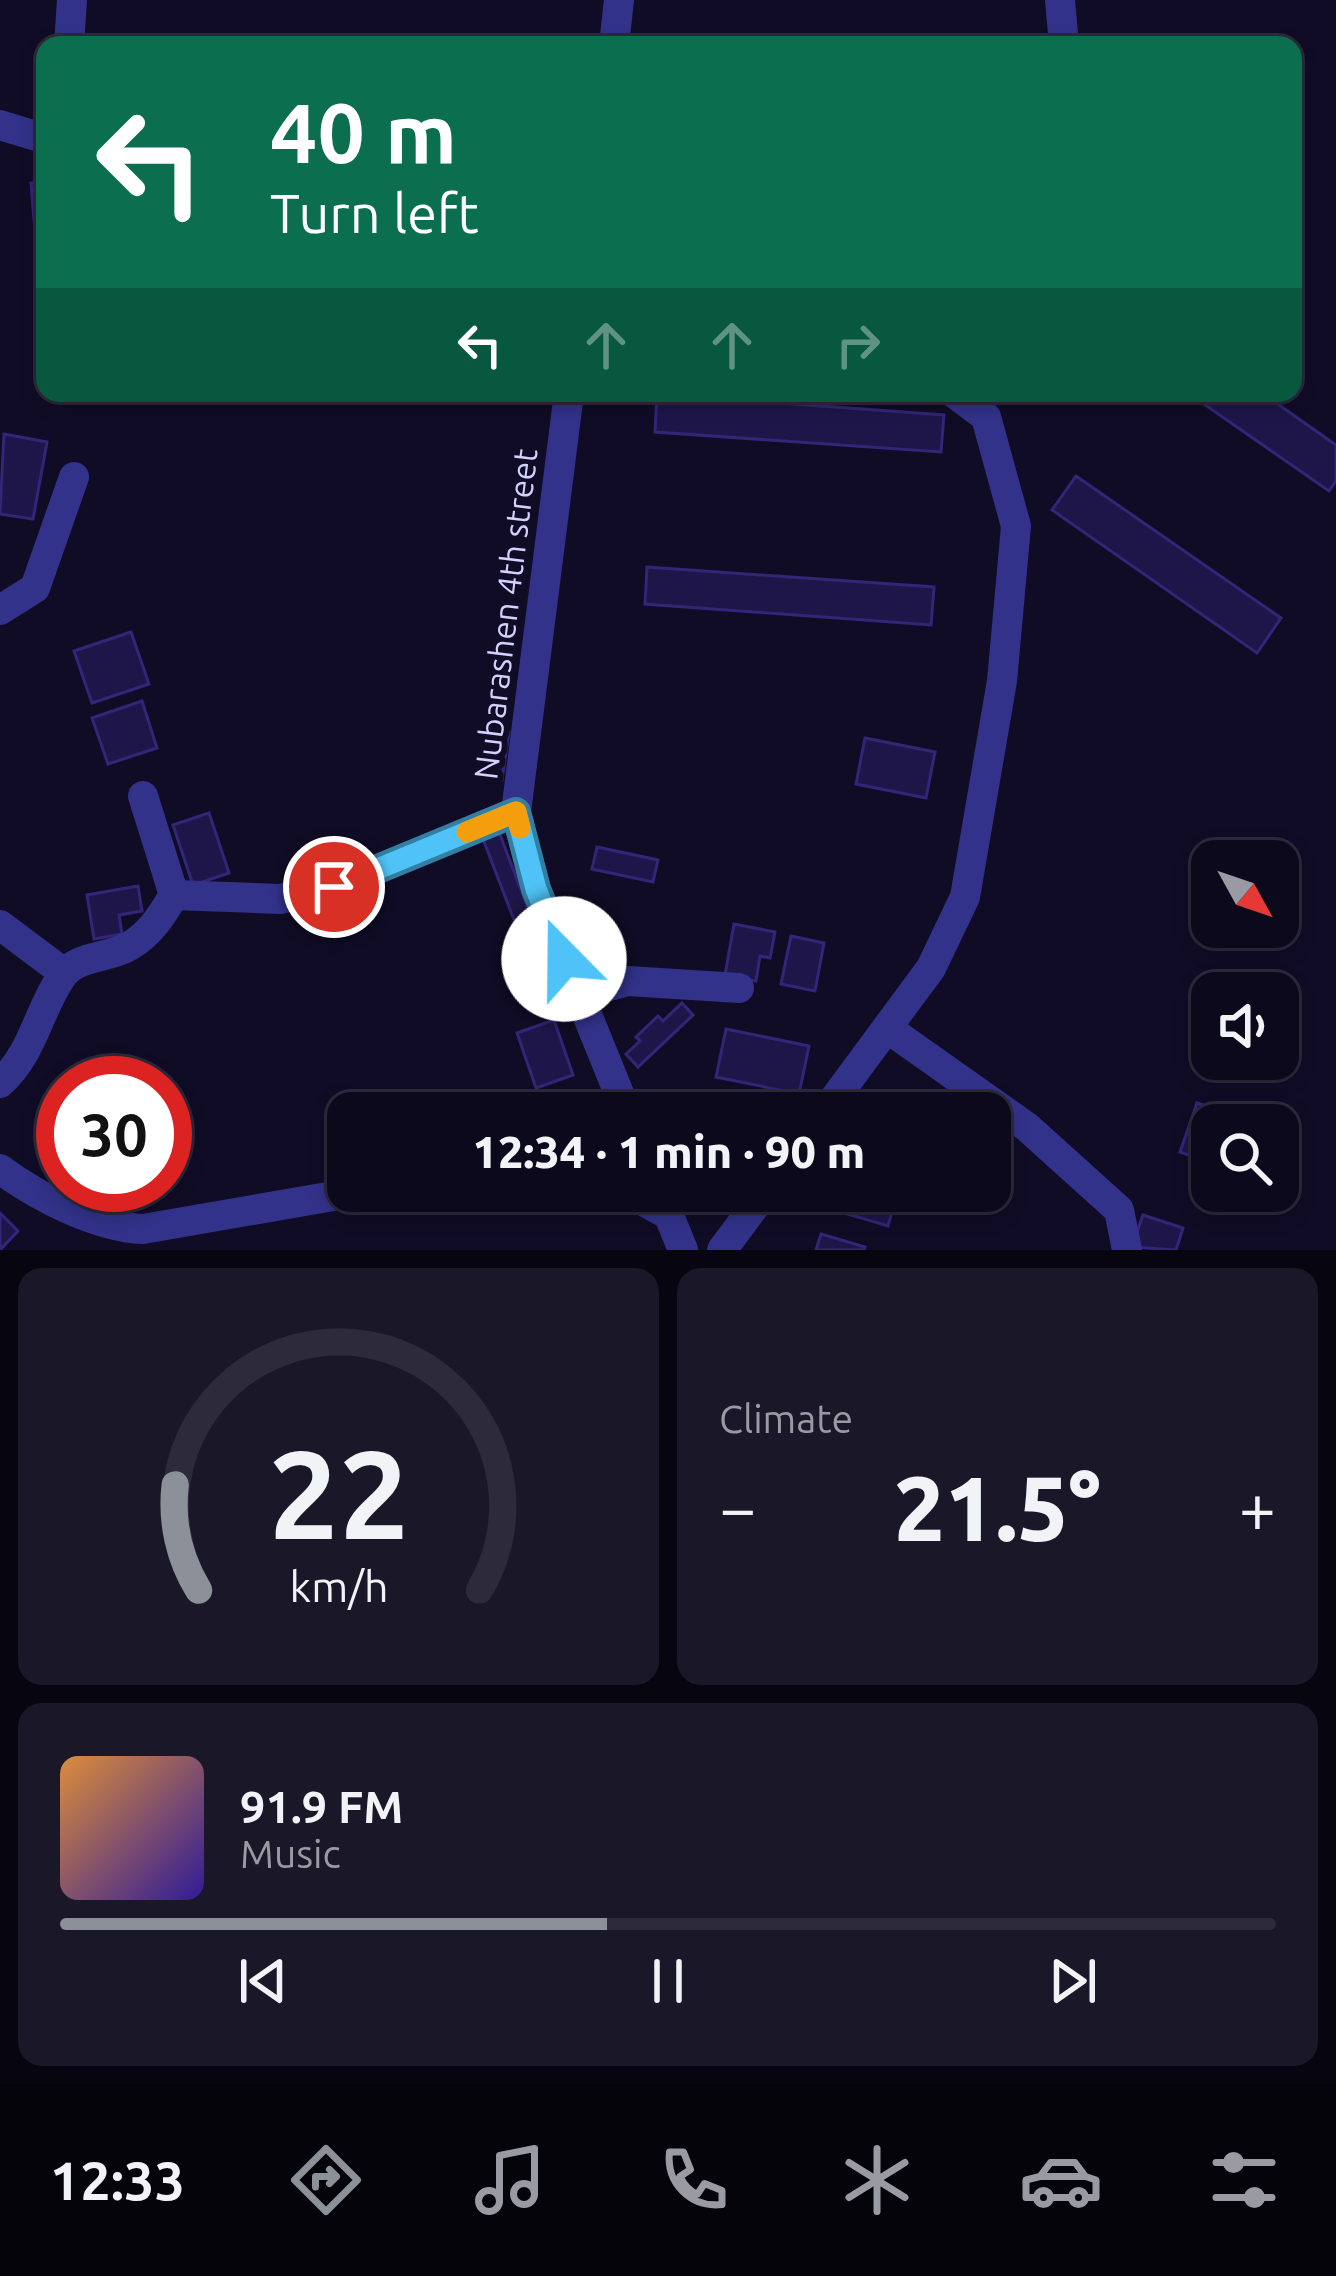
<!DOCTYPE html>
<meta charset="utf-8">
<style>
:root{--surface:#0c091c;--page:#1a1729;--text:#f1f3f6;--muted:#9a9aa3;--line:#2c2a3b;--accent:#8c9099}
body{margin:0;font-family:Ubuntu,sans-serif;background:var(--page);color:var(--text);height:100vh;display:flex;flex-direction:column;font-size:45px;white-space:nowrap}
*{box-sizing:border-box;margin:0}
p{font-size:39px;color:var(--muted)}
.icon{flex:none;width:66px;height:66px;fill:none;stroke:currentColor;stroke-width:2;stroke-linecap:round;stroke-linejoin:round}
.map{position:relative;height:1250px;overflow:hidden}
.panel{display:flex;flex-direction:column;gap:18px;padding:18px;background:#07050f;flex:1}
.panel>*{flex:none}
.top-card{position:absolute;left:36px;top:36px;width:1266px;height:366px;border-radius:24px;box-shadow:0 6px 18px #0003,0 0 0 3px var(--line);background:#0b6e4f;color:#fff;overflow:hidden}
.needle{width:78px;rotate:130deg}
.tools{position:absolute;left:1191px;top:840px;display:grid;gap:24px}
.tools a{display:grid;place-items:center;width:108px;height:108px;border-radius:24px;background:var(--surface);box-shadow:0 6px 18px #0003,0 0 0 3px var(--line);font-size:60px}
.speed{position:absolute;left:36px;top:1056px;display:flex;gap:24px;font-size:60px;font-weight:700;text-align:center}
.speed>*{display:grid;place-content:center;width:156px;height:156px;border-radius:50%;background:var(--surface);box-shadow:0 6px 18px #0003,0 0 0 3px var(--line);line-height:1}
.speed .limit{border:18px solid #d22;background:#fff;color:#111}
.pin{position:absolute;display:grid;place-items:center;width:102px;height:102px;color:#fff;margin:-51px;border:6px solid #fff;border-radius:50%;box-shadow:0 3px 12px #0007}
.me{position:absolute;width:132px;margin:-66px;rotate:338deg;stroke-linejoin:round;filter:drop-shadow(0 0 9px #0008)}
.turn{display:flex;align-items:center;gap:42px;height:252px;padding:0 36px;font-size:54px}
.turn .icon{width:156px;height:156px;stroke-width:2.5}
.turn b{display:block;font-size:84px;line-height:102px}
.lanes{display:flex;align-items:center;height:114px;padding:0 36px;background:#0003;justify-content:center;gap:60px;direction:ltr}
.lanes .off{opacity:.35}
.big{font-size:90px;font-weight:800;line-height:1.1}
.panel .widget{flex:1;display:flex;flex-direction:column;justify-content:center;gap:18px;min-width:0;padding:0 42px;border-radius:24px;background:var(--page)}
.panel .dial{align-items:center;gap:0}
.dial svg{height:312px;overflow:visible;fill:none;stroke:var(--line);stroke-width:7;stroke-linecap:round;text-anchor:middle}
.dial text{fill:var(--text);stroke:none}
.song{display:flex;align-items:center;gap:36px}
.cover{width:144px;height:144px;border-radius:18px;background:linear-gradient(135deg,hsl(30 70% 55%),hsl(250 70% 35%))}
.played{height:12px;border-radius:6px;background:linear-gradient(90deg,var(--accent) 45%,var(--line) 45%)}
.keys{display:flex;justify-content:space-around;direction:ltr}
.heat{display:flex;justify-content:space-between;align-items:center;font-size:66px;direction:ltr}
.panel .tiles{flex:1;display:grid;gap:18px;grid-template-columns:1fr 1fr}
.widget:last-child{grid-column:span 2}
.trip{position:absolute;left:327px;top:1092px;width:684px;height:120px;border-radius:24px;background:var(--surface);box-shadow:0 6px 18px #0003,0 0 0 3px var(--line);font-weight:800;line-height:120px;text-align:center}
.dock{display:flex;height:192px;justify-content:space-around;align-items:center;background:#05040b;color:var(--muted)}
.dock .icon{width:84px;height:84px}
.dock .current{color:var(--accent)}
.dock b{font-size:54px;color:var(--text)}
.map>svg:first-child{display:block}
</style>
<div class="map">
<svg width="1336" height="1250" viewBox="0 0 1336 1250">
<rect width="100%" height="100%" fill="#100c26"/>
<g fill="#1e1649" stroke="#332578" stroke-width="3">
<polygon points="45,181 45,219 34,221 31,183"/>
<polygon points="1188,393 1262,393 1336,445 1336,481 1329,491"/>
<polygon points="657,394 944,415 941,452 655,432"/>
<polygon points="4,434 47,442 33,519 0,514"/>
<polygon points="1076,476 1281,618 1257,653 1052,510"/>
<polygon points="647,567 934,587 931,625 645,604"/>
<polygon points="131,632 149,684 92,703 74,651"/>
<polygon points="142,701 157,748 108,764 92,718"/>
<polygon points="496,730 509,732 502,780 489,779"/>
<polygon points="865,738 935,752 926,798 856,784"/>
<polygon points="209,813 229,873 193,885 173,825"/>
<polygon points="499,832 532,919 516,925 483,839"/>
<polygon points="597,847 658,860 653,882 592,869"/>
<polygon points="138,886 142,911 119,915 122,934 94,939 87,895"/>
<polygon points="734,924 775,932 770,958 760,956 756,981 725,975"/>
<polygon points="791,936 824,943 815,991 781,984"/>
<polygon points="682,1003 693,1015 638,1067 626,1054 640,1041 636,1037 658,1016 663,1021"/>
<polygon points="554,1020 573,1075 536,1088 517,1033"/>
<polygon points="726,1029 809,1046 799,1094 716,1077"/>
<polygon points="1197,1103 1235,1116 1232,1125 1212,1125 1212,1163 1180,1152"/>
<polygon points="63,1144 63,1166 51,1170 44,1152"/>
<polygon points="851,1191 897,1195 888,1226 844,1213"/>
<polygon points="0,1213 18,1231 0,1250"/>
<polygon points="1143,1215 1183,1228 1176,1250 1132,1247"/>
<polygon points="821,1234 865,1247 864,1250 816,1250"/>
</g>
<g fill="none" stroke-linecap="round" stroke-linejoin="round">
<g stroke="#32328a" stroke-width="30">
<polyline points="1060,0 1064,45"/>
<polyline points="69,45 72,0"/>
<polyline points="614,45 619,0"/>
<polyline points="0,125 36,136 45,130"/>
<polyline points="569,393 516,812 536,889 627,1113"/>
<polyline points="0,610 35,588 74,477"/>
<polyline points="174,895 280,899 335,887 516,812"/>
<polyline points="0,925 64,973"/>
<polyline points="579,994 628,981 739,988"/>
<polyline points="887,1028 1027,1127 1119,1210 1127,1250"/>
<path d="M0,1083C33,1054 38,1011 62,976C78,954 110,959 131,945C151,933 162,915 174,895L143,796"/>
<polyline points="824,1113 931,968 965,897 1002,681 1016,526 986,417 954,393"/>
<path d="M0,1169C38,1197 96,1227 143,1229L362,1191"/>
<polyline points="625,1191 669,1215"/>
<polyline points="659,1191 683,1250"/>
<polyline points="722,1250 766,1191"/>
</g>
</g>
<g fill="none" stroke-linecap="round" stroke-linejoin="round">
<defs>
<polyline id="route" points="334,887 516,812 536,889 564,959"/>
</defs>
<use href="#route" stroke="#337fa1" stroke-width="30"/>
<use href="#route" stroke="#4fc3f7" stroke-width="21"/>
<polyline stroke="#f59e0b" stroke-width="21" points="467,832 516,812 520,828"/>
</g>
<g text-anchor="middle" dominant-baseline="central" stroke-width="12" stroke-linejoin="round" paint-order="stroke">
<g font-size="33" fill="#d5d1ff" stroke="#100c26">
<text transform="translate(505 614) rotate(-83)">Nubarashen 4th street</text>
</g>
</g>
</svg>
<div class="tools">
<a><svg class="needle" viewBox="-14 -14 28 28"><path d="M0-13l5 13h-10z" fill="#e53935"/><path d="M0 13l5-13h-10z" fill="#9a9aa3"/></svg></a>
<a><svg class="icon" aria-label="sound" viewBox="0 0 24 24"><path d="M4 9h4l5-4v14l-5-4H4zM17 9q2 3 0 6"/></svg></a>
<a><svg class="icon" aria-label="search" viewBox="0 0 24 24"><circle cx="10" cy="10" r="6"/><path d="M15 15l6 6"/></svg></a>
</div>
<div class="speed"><div class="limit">30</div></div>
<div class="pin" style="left:334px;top:887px;background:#d93025"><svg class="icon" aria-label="arrive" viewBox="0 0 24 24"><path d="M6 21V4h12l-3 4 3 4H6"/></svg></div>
<svg class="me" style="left:564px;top:959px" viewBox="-20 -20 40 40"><circle r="19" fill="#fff"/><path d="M0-13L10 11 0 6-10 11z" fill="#4fc3f7"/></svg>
<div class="trip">12:34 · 1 min · 90 m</div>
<div class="top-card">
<div class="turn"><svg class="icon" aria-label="left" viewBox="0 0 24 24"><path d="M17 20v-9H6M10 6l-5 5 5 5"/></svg><div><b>40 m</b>Turn left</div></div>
<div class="lanes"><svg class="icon" aria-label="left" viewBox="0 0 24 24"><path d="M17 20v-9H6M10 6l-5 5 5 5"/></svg><svg class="icon off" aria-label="ahead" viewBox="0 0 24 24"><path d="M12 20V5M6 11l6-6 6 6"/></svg><svg class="icon off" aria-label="ahead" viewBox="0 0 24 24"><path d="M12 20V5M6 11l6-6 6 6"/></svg><svg class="icon off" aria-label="right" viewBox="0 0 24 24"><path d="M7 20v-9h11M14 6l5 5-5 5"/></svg></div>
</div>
</div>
<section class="panel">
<div class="tiles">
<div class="widget dial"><svg viewBox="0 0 100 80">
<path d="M14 69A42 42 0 1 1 86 69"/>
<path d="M14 69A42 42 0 0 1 8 42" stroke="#8c9099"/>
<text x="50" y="56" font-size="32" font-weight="700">22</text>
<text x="50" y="72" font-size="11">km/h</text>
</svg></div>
<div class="widget"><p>Climate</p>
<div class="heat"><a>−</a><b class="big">21.5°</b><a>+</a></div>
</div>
<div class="widget">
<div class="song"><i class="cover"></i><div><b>91.9 FM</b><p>Music</p></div></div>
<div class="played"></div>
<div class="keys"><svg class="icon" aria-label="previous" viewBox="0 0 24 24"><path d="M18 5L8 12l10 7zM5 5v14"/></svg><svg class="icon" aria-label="pause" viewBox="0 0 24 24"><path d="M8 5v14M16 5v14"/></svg><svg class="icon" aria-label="next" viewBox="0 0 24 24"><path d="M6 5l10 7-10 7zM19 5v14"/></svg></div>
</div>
</div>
</section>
<nav class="dock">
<b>12:33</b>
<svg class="icon current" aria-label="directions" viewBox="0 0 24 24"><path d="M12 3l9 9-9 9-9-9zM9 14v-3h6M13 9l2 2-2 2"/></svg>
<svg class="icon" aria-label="music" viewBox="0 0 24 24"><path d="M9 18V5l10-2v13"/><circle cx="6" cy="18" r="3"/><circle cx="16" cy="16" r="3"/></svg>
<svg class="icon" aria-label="phone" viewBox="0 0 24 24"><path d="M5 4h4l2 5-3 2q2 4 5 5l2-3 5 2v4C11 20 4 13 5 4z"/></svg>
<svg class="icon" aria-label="climate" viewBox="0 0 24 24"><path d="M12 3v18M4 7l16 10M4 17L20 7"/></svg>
<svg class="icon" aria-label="car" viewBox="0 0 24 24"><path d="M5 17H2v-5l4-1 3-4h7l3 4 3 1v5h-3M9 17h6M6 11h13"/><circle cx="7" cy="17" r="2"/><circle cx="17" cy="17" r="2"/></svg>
<svg class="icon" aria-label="filters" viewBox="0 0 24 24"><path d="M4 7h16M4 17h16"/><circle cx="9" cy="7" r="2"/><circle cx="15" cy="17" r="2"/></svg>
</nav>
